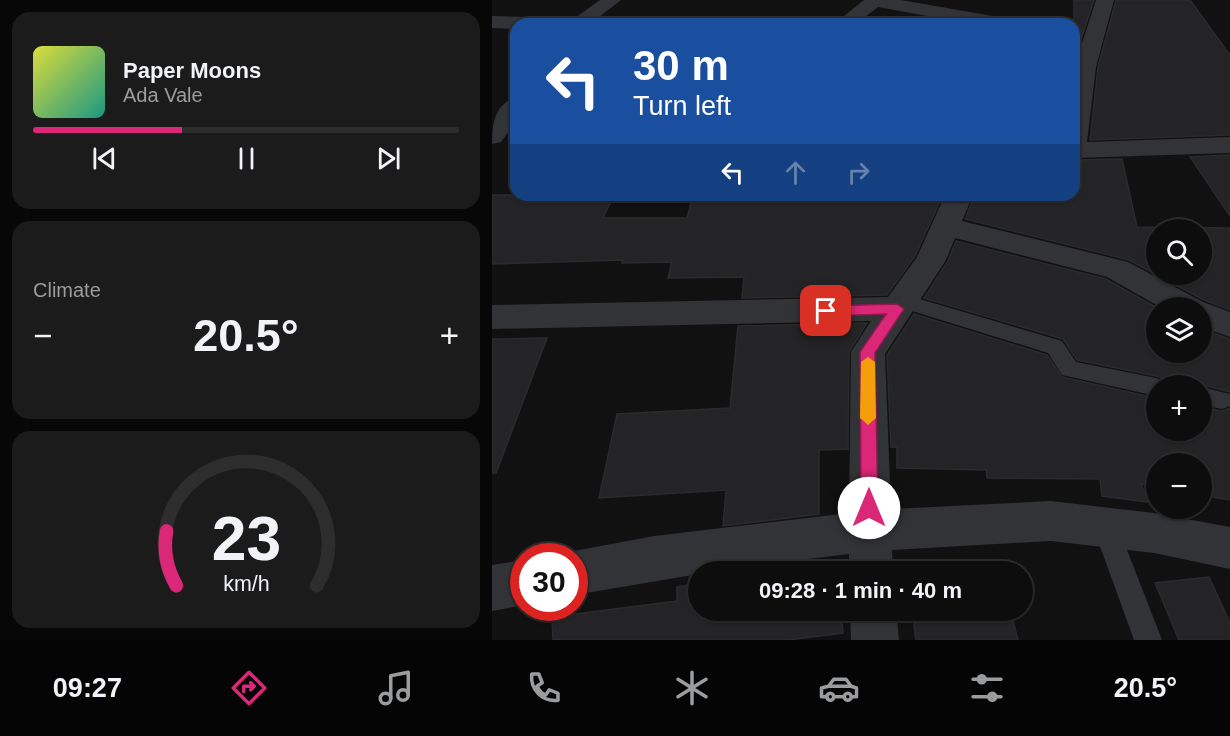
<!DOCTYPE html>
<meta charset="utf-8">
<style>
:root{--surface:#0d0d0e;--page:#1b1b1c;--text:#f1f3f6;--muted:#9a9c9e;--line:#2d2d2e;--accent:#db2777}
body{margin:0;font-family:Arial,sans-serif;background:var(--page);color:var(--text);height:100vh;display:flex;flex-direction:column;font-size:22px;white-space:nowrap}
*{box-sizing:border-box;margin:0}
p{font-size:20px;color:var(--muted)}
.icon{flex:none;width:33px;height:33px;fill:none;stroke:currentColor;stroke-width:2;stroke-linecap:round;stroke-linejoin:round}
.map{position:relative;flex:1;overflow:hidden}
.panel{display:flex;flex-direction:column;gap:12px;padding:12px;background:#070708;width:492px}
.panel>*{flex:none}
.hud{position:absolute;left:18px;top:18px;width:570px;height:183px;border-radius:18px;box-shadow:0 2px 4px #0004,0 0 0 2px var(--line);background:#1a4fa0;color:#fff;overflow:hidden}
.fabs{position:absolute;left:654px;top:219px;display:grid;gap:12px}
.fabs a{display:grid;place-items:center;width:66px;height:66px;border-radius:50%;background:var(--surface);box-shadow:0 2px 4px #0004,0 0 0 2px var(--line);font-size:30px}
.speed{position:absolute;left:18px;top:543px;display:flex;gap:12px;font-size:30px;font-weight:700;text-align:center}
.speed>*{display:grid;place-content:center;width:78px;height:78px;border-radius:50%;background:var(--surface);box-shadow:0 2px 4px #0004,0 0 0 2px var(--line);line-height:1}
.speed .limit{border:9px solid #d22;background:#fff;color:#111}
.pin{position:absolute;display:grid;place-items:center;width:51px;height:51px;color:#fff;margin:-26px;border-radius:12px;box-shadow:0 3px 9px #0006}
.me{position:absolute;width:66px;margin:-33px;rotate:0deg;stroke-linejoin:round;filter:drop-shadow(0 0 4px #0008)}
.turn{display:flex;align-items:center;gap:21px;height:126px;padding:0 24px;font-size:27px}
.turn .icon{width:78px;height:78px;stroke-width:2.5}
.turn b{display:block;font-size:42px;line-height:51px}
.lanes{display:flex;align-items:center;height:57px;padding:0 24px;background:#0003;justify-content:center;gap:30px;direction:ltr}
.lanes .off{opacity:.35}
.big{font-size:45px;font-weight:700;line-height:1.1}
.panel .tile{flex:1;display:flex;flex-direction:column;justify-content:center;gap:9px;min-width:0;padding:0 21px;border-radius:18px;background:var(--page)}
.panel .dial{align-items:center;gap:0}
.dial svg{height:156px;overflow:visible;fill:none;stroke:var(--line);stroke-width:7;stroke-linecap:round;text-anchor:middle}
.dial text{fill:var(--text);stroke:none}
.song{display:flex;align-items:center;gap:18px}
.cover{width:72px;height:72px;border-radius:9px;background:linear-gradient(135deg,hsl(60 70% 55%),hsl(170 70% 35%))}
.played{height:6px;border-radius:3px;background:linear-gradient(90deg,var(--accent) 35%,var(--line) 35%)}
.keys{display:flex;justify-content:space-around;direction:ltr}
.heat{display:flex;justify-content:space-between;align-items:center;font-size:33px;direction:ltr}
.trip{position:absolute;left:196px;top:561px;width:345px;height:60px;border-radius:30px;background:var(--surface);box-shadow:0 2px 4px #0004,0 0 0 2px var(--line);font-weight:700;line-height:60px;text-align:center}
.tab-bar{display:flex;height:96px;justify-content:space-around;align-items:center;background:#050506;color:var(--muted)}
.tab-bar .icon{width:42px;height:42px}
.tab-bar .current{color:var(--accent)}
.tab-bar b{font-size:27px;color:var(--text)}
main{display:flex;flex:1;min-height:0}
.map>svg:first-child{display:block}
</style>
<main>
<section class="panel">
<div class="tile">
<div class="song"><i class="cover"></i><div><b>Paper Moons</b><p>Ada Vale</p></div></div>
<div class="played"></div>
<div class="keys"><svg class="icon" aria-label="previous" viewBox="0 0 24 24"><path d="M18 5L8 12l10 7zM5 5v14"/></svg><svg class="icon" aria-label="pause" viewBox="0 0 24 24"><path d="M8 5v14M16 5v14"/></svg><svg class="icon" aria-label="next" viewBox="0 0 24 24"><path d="M6 5l10 7-10 7zM19 5v14"/></svg></div>
</div>
<div class="tile"><p>Climate</p>
<div class="heat"><a>−</a><b class="big">20.5°</b><a>+</a></div>
</div>
<div class="tile dial"><svg viewBox="0 0 100 80">
<path d="M14 69A42 42 0 1 1 86 69"/>
<path d="M14 69A42 42 0 0 1 9 41" stroke="#db2777"/>
<text x="50" y="56" font-size="32" font-weight="700">23</text>
<text x="50" y="72" font-size="11">km/h</text>
</svg></div>
</section>
<div class="map">
<svg width="738" height="640" viewBox="0 0 738 640">
<rect width="100%" height="100%" fill="#111112"/>
<g fill="#242426" stroke="#2b2b2e" stroke-width="1.5" fill-rule="evenodd">
<polygon points="582,0 602,0 582,61"/>
<polygon points="624,0 698,0 738,55 738,135 598,140 606,67"/>
<polygon points="738,155 738,216 698,157"/>
<path d="M630,159L645,227L738,228V310L712,300L637,260L473,219L483,195H582V160ZM664,230H710V274H664Z"/>
<polygon points="0,195 122,195 111,218 195,218 201,196 451,195 423,256 395,295 250,298 252,277 176,278 180,262 130,263 131,260 0,264"/>
<polygon points="464,241 614,279 665,308 664,352 710,352 710,329 738,339 738,392 711,385 676,386 673,379 664,376 585,360 571,339 432,298 456,261"/>
<polygon points="422,314 555,355 570,377 664,398 664,430 710,430 710,407 730,411 738,408 738,500 710,495 710,464 664,464 664,487 649,484 656,502 610,496 608,479 495,478 494,470 405,468 405,447 399,447 395,355"/>
<polygon points="375,323 357,352 356,449 327,450 327,514 231,526 234,490 107,498 125,414 238,408 246,326"/>
<polygon points="55,338 4,473 0,473 0,339"/>
<polygon points="327,560 327,571 331,572 230,572"/>
<polygon points="507,565 509,572 443,572"/>
<polygon points="717,577 738,623 738,640 687,640 663,583"/>
<polygon points="207,584 207,610 349,610 351,633 296,640 61,640 60,617 185,601 185,587"/>
<polygon points="420,610 518,610 526,640 424,640"/>
</g>
<g fill="none" stroke-linecap="round" stroke-linejoin="round">
<g fill="#323337" fill-rule="evenodd">
<polygon points="411,294 570,341 584,362 664,378 672,381 674,386 664,386 664,396 570,375 556,353 404,306 402,301 404,296"/>
<polygon points="710,387 738,394 738,406 730,409 710,405"/>
<polygon points="614,515 623,519 670,640 642,640 601,527 605,519"/>
</g>
<g fill="#323337" fill-rule="evenodd">
<polygon points="108,0 129,0 98,24 24,24 24,29 0,28 0,16 67,18 76,23"/>
<polygon points="372,0 409,0 512,18 522,24 479,24 386,7 364,24 342,24"/>
<polygon points="604,0 622,0 604,67 595,142 738,137 738,153 582,158 582,68"/>
<path d="M24,98V121L9,142L0,144C0,126 2,103 24,98Z"/>
<polygon points="453,195 481,195 470,221 636,262 711,302 738,312 738,337 710,327 710,308 670,308 615,277 463,238 454,260 393,354 399,509 559,501 662,513 738,527 738,569 662,553 559,541 400,550 401,572 357,572 357,554 207,572 207,574 82,595 82,556 68,556 82,551 162,536 357,513 359,352 379,321 0,329 0,305 396,297 425,257"/>
<polygon points="32,560 32,605 0,611 0,565"/>
<polygon points="358,610 404,610 407,640 359,640"/>
</g>
</g>
<polygon fill="#db2777" stroke="#8e194d" stroke-width="1.5" points="405,304 412,309 383,353 386,508 383,514 377,516 371,514 369,508 368,352 394,314 334,316 327,311 334,306"/>
<polygon fill="#f59e0b" points="376,357 383,362 384,418 376,425 368,418 369,362"/>
</svg>
<div class="fabs">
<a><svg class="icon" aria-label="search" viewBox="0 0 24 24"><circle cx="10" cy="10" r="6"/><path d="M15 15l6 6"/></svg></a>
<a><svg class="icon" aria-label="layers" viewBox="0 0 24 24"><path d="M12 4l9 5-9 5-9-5zM3 14l9 5 9-5"/></svg></a>
<a>+</a>
<a>−</a>
</div>
<div class="speed"><div class="limit">30</div></div>
<div class="pin" style="left:334px;top:311px;background:#d93025"><svg class="icon" aria-label="arrive" viewBox="0 0 24 24"><path d="M6 21V4h12l-3 4 3 4H6"/></svg></div>
<svg class="me" style="left:377px;top:508px" viewBox="-20 -20 40 40"><circle r="19" fill="#fff"/><path d="M0-13L10 11 0 6-10 11z" fill="#db2777"/></svg>
<div class="trip">09:28 · 1 min · 40 m</div>
<div class="hud">
<div class="turn"><svg class="icon" aria-label="left" viewBox="0 0 24 24"><path d="M17 20v-9H6M10 6l-5 5 5 5"/></svg><div><b>30 m</b>Turn left</div></div>
<div class="lanes"><svg class="icon" aria-label="left" viewBox="0 0 24 24"><path d="M17 20v-9H6M10 6l-5 5 5 5"/></svg><svg class="icon off" aria-label="ahead" viewBox="0 0 24 24"><path d="M12 20V5M6 11l6-6 6 6"/></svg><svg class="icon off" aria-label="right" viewBox="0 0 24 24"><path d="M7 20v-9h11M14 6l5 5-5 5"/></svg></div>
</div>
</div>
</main>
<nav class="tab-bar">
<b>09:27</b>
<svg class="icon current" aria-label="directions" viewBox="0 0 24 24"><path d="M12 3l9 9-9 9-9-9zM9 14v-3h6M13 9l2 2-2 2"/></svg>
<svg class="icon" aria-label="music" viewBox="0 0 24 24"><path d="M9 18V5l10-2v13"/><circle cx="6" cy="18" r="3"/><circle cx="16" cy="16" r="3"/></svg>
<svg class="icon" aria-label="phone" viewBox="0 0 24 24"><path d="M5 4h4l2 5-3 2q2 4 5 5l2-3 5 2v4C11 20 4 13 5 4z"/></svg>
<svg class="icon" aria-label="climate" viewBox="0 0 24 24"><path d="M12 3v18M4 7l16 10M4 17L20 7"/></svg>
<svg class="icon" aria-label="car" viewBox="0 0 24 24"><path d="M5 17H2v-5l4-1 3-4h7l3 4 3 1v5h-3M9 17h6M6 11h13"/><circle cx="7" cy="17" r="2"/><circle cx="17" cy="17" r="2"/></svg>
<svg class="icon" aria-label="filters" viewBox="0 0 24 24"><path d="M4 7h16M4 17h16"/><circle cx="9" cy="7" r="2"/><circle cx="15" cy="17" r="2"/></svg>
<b>20.5°</b>
</nav>
